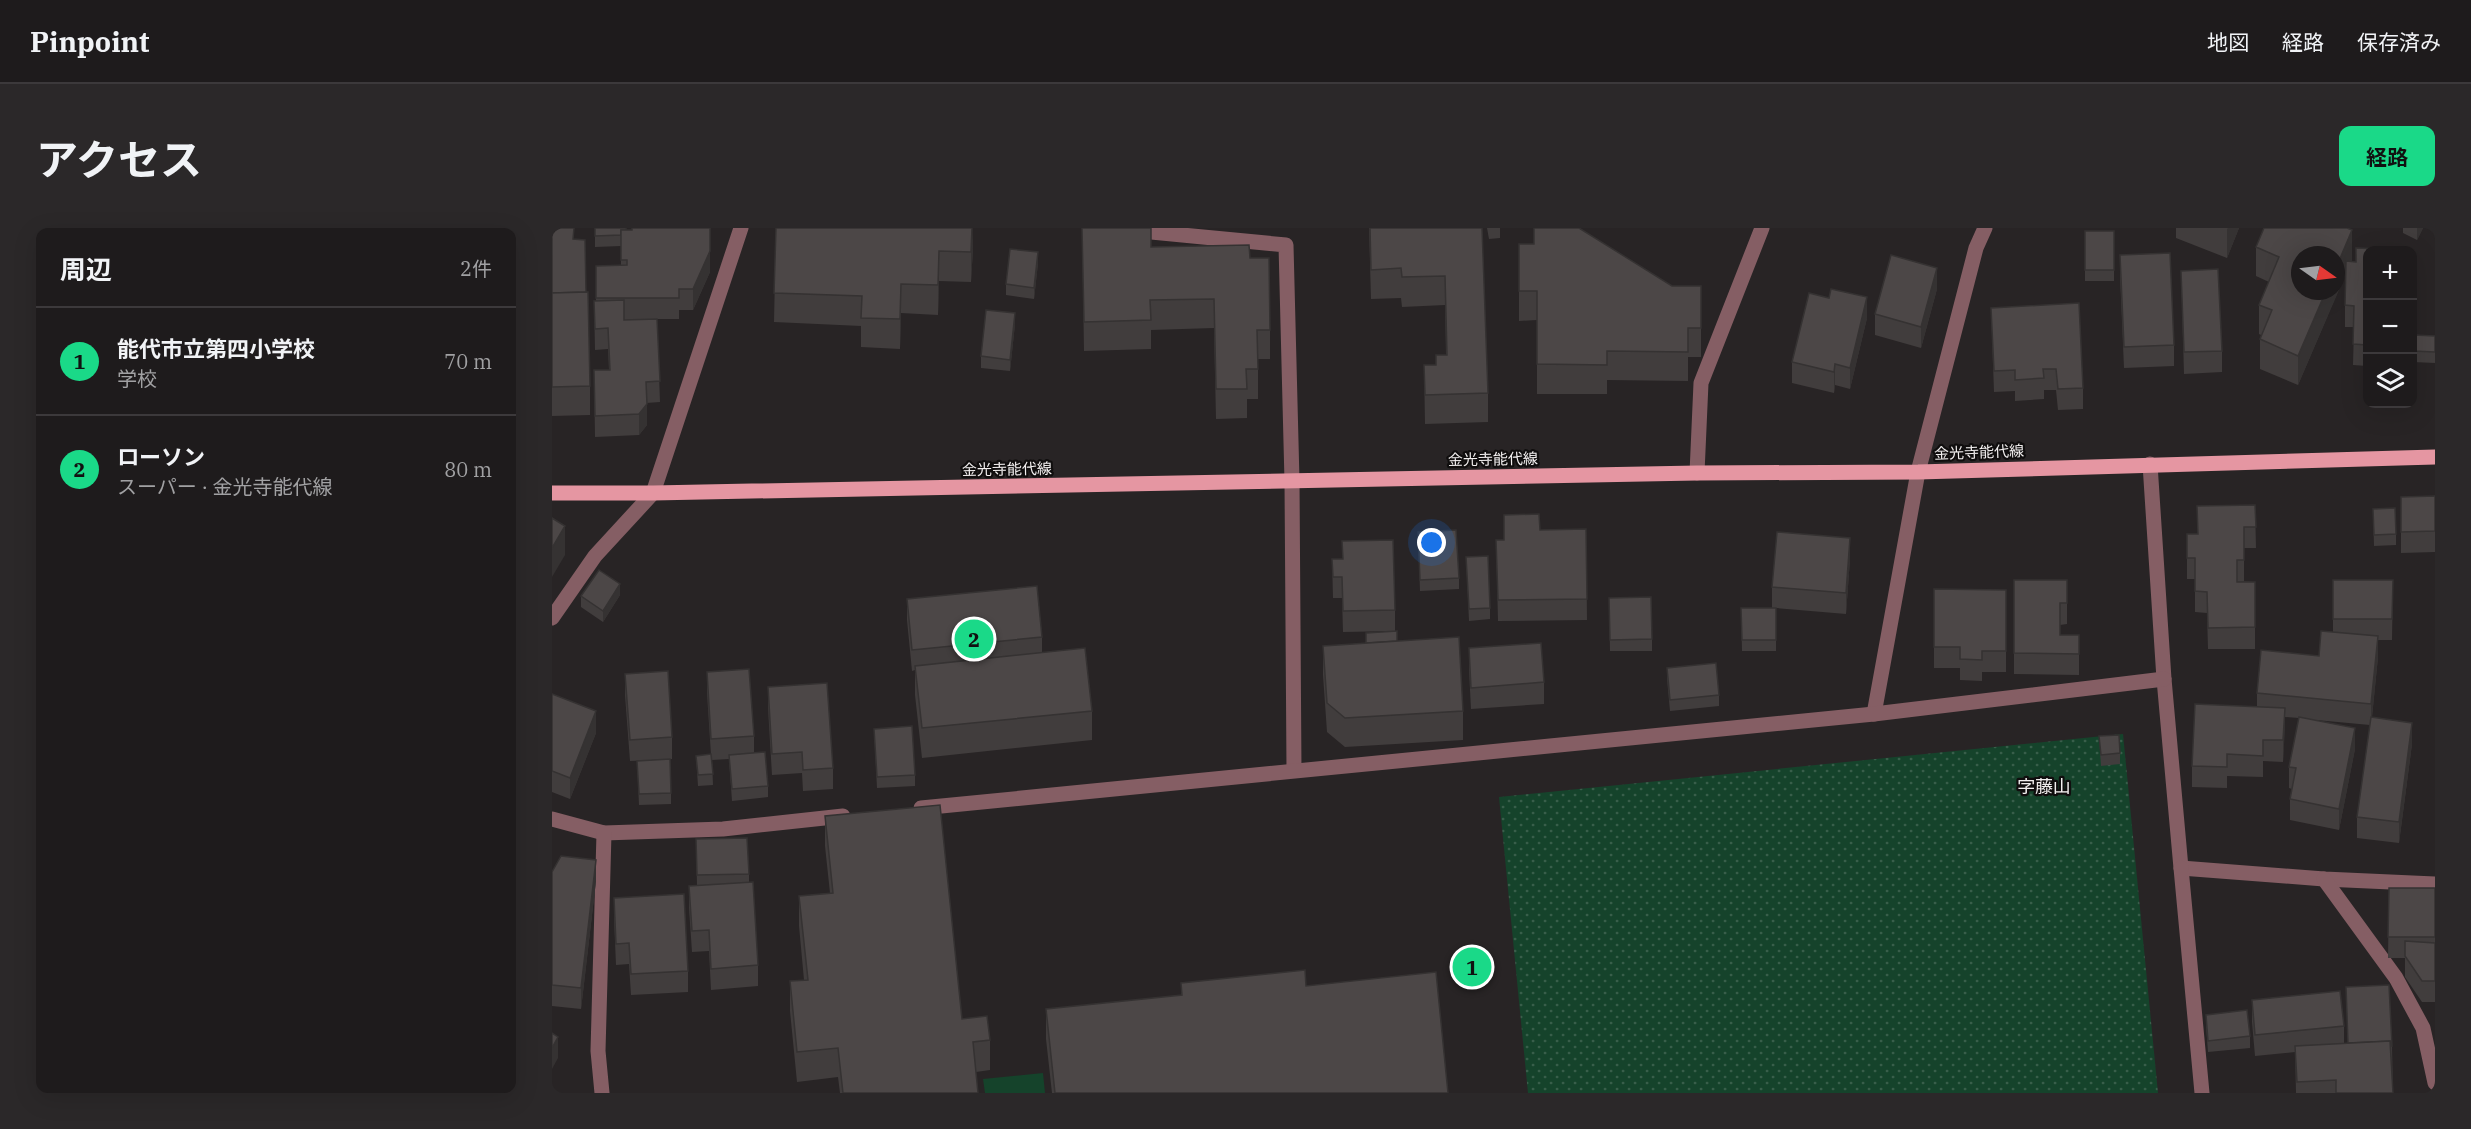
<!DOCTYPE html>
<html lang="ja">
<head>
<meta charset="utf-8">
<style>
  body { margin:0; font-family:"IBM Plex Serif","Noto Sans JP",serif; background:#2b2829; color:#f1f3f6 }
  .controls { position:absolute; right:18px; top:18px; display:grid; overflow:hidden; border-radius:12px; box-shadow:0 6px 24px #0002 }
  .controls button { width:54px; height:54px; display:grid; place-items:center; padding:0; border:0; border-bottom:2px solid #3c393b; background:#1e1b1c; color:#f1f3f6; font:30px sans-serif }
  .compass { position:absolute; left:1739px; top:18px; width:54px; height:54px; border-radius:50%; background:#1e1b1c; box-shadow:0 6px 24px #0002; rotate:104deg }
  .you { position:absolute; left:880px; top:315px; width:21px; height:21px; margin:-15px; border:4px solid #fff; border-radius:50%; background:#1a73e8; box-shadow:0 0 0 9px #1a73e833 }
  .badge { display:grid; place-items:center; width:39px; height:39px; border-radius:50%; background:#1ad988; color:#111; font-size:20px; font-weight:700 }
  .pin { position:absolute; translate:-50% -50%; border:3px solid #fff; box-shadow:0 2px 6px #0006 }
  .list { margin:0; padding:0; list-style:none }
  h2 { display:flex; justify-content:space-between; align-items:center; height:78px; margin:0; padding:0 24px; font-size:26px }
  h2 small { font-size:20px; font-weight:400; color:#a1a1a3 }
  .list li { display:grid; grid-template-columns:39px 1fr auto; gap:18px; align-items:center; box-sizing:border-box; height:108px; padding:0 24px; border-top:2px solid #3c393b }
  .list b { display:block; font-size:22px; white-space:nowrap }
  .list p { margin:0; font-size:20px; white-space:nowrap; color:#a1a1a3 }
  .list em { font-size:20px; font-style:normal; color:#a1a1a3 }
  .icon { flex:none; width:33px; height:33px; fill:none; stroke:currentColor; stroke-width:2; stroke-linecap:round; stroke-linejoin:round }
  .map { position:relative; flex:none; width:1883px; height:865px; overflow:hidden; border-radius:12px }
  header { display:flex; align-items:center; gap:36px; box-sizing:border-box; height:84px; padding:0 30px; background:#1e1b1c; border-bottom:2px solid #3c393b }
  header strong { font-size:28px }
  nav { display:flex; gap:33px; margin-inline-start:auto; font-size:21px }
  .intro { display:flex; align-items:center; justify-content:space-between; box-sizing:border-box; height:144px; padding:0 36px }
  h1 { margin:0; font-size:42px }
  .button { padding:15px 27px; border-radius:12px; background:#1ad988; color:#111; font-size:21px; font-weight:700 }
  main { display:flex; gap:36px; padding:0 36px }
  aside { flex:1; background:#1e1b1c; border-radius:12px; box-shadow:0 6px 24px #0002 }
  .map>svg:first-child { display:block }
</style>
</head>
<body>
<header>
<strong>Pinpoint</strong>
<nav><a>地図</a><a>経路</a><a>保存済み</a></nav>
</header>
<div class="intro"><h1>アクセス</h1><a class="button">経路</a></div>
<main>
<aside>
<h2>周辺<small>2件</small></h2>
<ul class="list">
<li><span class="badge">1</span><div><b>能代市立第四小学校</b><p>学校</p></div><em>70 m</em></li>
<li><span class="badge">2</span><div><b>ローソン</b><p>スーパー · 金光寺能代線</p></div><em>80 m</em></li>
</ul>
</aside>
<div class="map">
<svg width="1883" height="865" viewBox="0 0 1883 865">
  <defs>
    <pattern id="grass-dots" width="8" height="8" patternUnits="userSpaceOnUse" patternTransform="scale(1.5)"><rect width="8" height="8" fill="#15432b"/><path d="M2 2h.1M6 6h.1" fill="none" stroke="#385e4a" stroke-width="1.8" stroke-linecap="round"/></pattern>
  </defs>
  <rect width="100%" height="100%" fill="#282425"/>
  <polygon fill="url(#grass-dots)" points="1571,506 1606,865 976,865 947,569"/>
  <polygon fill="#15432b" points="491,845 493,865 433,865 431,851"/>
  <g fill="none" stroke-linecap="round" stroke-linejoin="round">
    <g stroke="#855e64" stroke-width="15">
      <polyline points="558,0 734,17 740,253 742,542"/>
      <polyline points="1598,236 1612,451 1629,640 1772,651 1883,656"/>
      <polyline points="1145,245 1149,155 1210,0"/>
      <polyline points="0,390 43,328 101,265 189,0"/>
      <polyline points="1322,486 1366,244 1424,20 1433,0"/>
      <polyline points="369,580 1322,486 1612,451"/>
      <polyline points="0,591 52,605 171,601 291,588"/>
      <polyline points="1629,640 1650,865"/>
      <polyline points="1772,651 1844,750 1871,800 1883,855"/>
      <polyline points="50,865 46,823 52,605"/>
    </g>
    <polyline stroke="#e596a2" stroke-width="15" points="0,265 101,265 1145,245 1366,244 1883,229"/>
  </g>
  <g fill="#413d3d">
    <polygon points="0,0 22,11 34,64 38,158 38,187 0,188 0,208"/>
    <polygon points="43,0 74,2 158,44 141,82 127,82 127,91 105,91 108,174 94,175 95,197 87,207 43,209 42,142 57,142 56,121 43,122 42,73 44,73 44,38 69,37 69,18 43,19"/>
    <polygon points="224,0 421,20 419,54 387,53 386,87 349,85 348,121 309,119 309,98 222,94"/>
    <polygon points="530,0 599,19 698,30 718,102 718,131 706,131 706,171 695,171 695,190 664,191 662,100 599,102 599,121 532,123"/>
    <polygon points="817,0 930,0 936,165 936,194 873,196 872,137 884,137 884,127 894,127 893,77 850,79 849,70 819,71"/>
    <polygon points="935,0 948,0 948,10 937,11"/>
    <polygon points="1624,0 1687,0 1675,30 1624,10"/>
    <polygon points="1851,0 1871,0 1865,12 1851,5"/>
    <rect x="1533" y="3" width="29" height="50"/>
    <polygon points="967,16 1120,58 1149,58 1149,129 1136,129 1136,153 1055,152 1055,166 985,166 985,92 967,93"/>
    <polygon points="1704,19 1800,32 1799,34 1804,34 1815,22 1815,138 1801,137 1802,99 1793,99 1793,47 1746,157 1708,141 1708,111 1709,107 1707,106 1707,77 1717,54 1704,48"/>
    <polygon points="1568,27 1622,117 1622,138 1572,140 1568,48"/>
    <polygon points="486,35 482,71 454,67 454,56"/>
    <polygon points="1629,43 1670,123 1670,144 1632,146"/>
    <polygon points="1385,61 1369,120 1323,107 1323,86"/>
    <polygon points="1439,80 1531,160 1531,181 1506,182 1504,162 1492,162 1492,171 1463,173 1463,163 1442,164"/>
    <polygon points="1315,90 1298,161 1283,157 1282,165 1240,155 1240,134"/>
    <polygon points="463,96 458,143 429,140 429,128"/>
    <polygon points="1883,108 1883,135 1861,134 1861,123"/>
    <polygon points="1883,268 1883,324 1849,325 1849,269"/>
    <polygon points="1703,277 1704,320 1692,320 1692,353 1685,353 1703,354 1703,421 1656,421 1655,385 1643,384 1643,351 1635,351 1635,306 1645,306"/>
    <polygon points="1821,281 1844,306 1844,317 1822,318"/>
    <polygon points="1034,301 1035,392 946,393 944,312 952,312 988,302"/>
    <polygon points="866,304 907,350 907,361 868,363"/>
    <polygon points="914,329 938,380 938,391 917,393"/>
    <polygon points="780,331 843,382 843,403 791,404 790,370 781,370"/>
    <polygon points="1298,331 1294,386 1224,380 1224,423 1190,423 1189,380 1220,380 1220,359"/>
    <polygon points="1462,352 1515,352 1515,396 1508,397 1508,407 1527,407 1527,447 1462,446"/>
    <polygon points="1781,352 1841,352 1840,412 1826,412 1826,429 1820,489 1860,516 1847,615 1805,610 1805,589 1818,497 1764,492 1803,521 1787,602 1738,592 1738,571 1740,561 1737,560 1737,539 1747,490 1733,489 1731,534 1711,533 1711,549 1675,548 1675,560 1640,559 1640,538 1705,479 1705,465 1767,428 1781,404"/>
    <polygon points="1382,361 1454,362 1454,444 1430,444 1430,453 1408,452 1408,440 1382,440"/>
    <polygon points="68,367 51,394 29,379 29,368"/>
    <polygon points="1057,370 1100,411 1100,423 1058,423"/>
    <polygon points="355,371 490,409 490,424 540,483 540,512 370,530 363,467 363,442 360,443 355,392"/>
    <polygon points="814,405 845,413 911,483 911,512 793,519 775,504 771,447 771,418 814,415"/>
    <polygon points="917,420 992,454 992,476 919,481 917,442"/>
    <polygon points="1115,440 1167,467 1167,478 1118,483 1115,451"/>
    <polygon points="155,444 202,508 202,525 216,558 216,569 180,573 177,531 160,532 161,557 146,558 144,528 159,527 155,465"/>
    <polygon points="73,446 120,509 120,531 78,533 73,467"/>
    <polygon points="216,459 281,540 281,561 251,563 250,545 220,547 216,480"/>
    <polygon points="0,466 44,505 18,571 0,564"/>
    <polygon points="322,501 363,547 363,558 325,560"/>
    <polygon points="1547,508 1568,525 1568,536 1549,538"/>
    <polygon points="85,533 119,565 119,576 87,577"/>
    <polygon points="273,588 410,791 438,812 438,842 424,844 426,865 288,865 286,849 245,854 238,783 238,753 252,752 247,698 247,668 278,665 273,618"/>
    <polygon points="144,611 197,646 197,654 206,737 206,758 159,762 157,723 140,724 137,680 137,658 145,658"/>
    <polygon points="0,644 44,653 29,781 0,778"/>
    <polygon points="1837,660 1883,660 1883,774 1870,774 1853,749 1853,730 1836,730"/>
    <polygon points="62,670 136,743 136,764 79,767 77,736 64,737 62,691"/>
    <polygon points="629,755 754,758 896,865 500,865 494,811 494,781 629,767"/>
    <polygon points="1794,759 1840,818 1841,865 1744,865 1743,824 1703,828 1700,794 1700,772 1792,798 1792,816 1796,816"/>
    <polygon points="1654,787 1698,808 1698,820 1656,824 1654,798"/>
  </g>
  <g fill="#353232">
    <polygon points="421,0 421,20 419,54 419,24"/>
    <polygon points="1676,0 1687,0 1675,30 1675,1"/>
    <polygon points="1865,0 1871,0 1865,12"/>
    <polygon points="1800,2 1800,32 1746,157 1746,128 1774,63 1784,63 1784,40"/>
    <polygon points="158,23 158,44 141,82 141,61"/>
    <polygon points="387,23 387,53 386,87 386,57"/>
    <polygon points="486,24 486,35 482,71 482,60"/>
    <polygon points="1385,40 1385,61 1369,120 1369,99"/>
    <polygon points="349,56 349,85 348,121 348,91"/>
    <polygon points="1315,69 1315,90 1298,161 1298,140"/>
    <polygon points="463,85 463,96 458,143 458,132"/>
    <polygon points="1283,136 1283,157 1282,165 1282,144"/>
    <polygon points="95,176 95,197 87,207 87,186"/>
    <polygon points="13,298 13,327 0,349 0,320"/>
    <polygon points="1298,310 1298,331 1294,386 1294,365"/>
    <polygon points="68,356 68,367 51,394 51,383"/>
    <polygon points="1826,408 1826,429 1819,498 1819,476"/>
    <polygon points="1733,480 1733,501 1731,534 1731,512"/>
    <polygon points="44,483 44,505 18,571 18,550"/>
    <polygon points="1860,495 1860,516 1847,615 1847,594"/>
    <polygon points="1803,500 1803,521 1787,602 1787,581"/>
    <polygon points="44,632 44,653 29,781 29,760"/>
    <polygon points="6,809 6,830 0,841 0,820"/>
  </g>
  <g fill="#4c4747" stroke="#353232" stroke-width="1.5">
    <polygon points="0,0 22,0 21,11 33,12 34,64 0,65"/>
    <polygon points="43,0 74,0 74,2 69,2 69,7 43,8"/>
    <polygon points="80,0 158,0 158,23 141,61 127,61 127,70 44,70 44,38 75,37 75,32 69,32 69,2 80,2"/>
    <polygon points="224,0 420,0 419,24 387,23 386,57 349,56 348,91 309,90 310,68 222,65"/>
    <polygon points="530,0 599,0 599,19 697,17 698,30 717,30 718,102 705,102 706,141 694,141 695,161 664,161 662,71 598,72 599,92 532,94"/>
    <polygon points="818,0 930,0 936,165 873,167 872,137 884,137 884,127 895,127 893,48 850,49 849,40 819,42"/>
    <polygon points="982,0 1027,0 1120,58 1149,58 1149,100 1136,100 1136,124 1055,123 1055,137 985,136 985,63 967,63 967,16 982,16"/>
    <polygon points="1712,0 1795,0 1800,2 1784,40 1784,27 1748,27 1748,63 1774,63 1746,128 1708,111 1720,82 1707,77 1727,29 1704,19"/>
    <rect x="1533" y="3" width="29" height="39"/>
    <polygon points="1804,20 1831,21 1831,22 1815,22 1815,117 1801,116 1802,78 1793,77 1794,33 1804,34"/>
    <polygon points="458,21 486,24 482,60 454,56"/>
    <polygon points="1618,25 1622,117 1572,119 1568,27"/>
    <polygon points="1339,27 1385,40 1369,99 1323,86"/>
    <polygon points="1666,41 1670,123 1632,124 1629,43"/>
    <polygon points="1279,61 1315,69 1298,140 1283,136 1282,144 1240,134 1257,65 1277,70"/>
    <polygon points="36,64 38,158 0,159 0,65"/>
    <polygon points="72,72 72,92 105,91 108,153 94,154 95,176 87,186 43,188 42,142 58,142 56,100 43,101 42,73"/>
    <polygon points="1527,75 1531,160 1506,161 1504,141 1491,141 1492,150 1463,152 1463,142 1442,143 1439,80"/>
    <polygon points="434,82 463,85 458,132 429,128"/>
    <polygon points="1862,107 1883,108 1883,124 1861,123"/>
    <polygon points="1883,268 1883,303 1849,304 1849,269"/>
    <polygon points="1703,277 1704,299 1692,299 1692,332 1685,332 1685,354 1703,354 1703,399 1656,400 1655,364 1643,363 1643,330 1635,330 1635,306 1646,306 1645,278"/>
    <polygon points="1843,280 1844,306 1822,307 1821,281"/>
    <polygon points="987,286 988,302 1034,301 1035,371 946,372 944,312 952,312 952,287"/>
    <polygon points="0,290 13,298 0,320"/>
    <polygon points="904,302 907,350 868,352 866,304"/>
    <polygon points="1225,304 1298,310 1294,365 1220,359"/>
    <polygon points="841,312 843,382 791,383 790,349 781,349 780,331 791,331 790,313"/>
    <polygon points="936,328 938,380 917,381 914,329"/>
    <polygon points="47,342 68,356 51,383 29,368"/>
    <polygon points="1462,352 1515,352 1515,375 1508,375 1508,407 1527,407 1527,426 1462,425"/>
    <polygon points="1781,352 1841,352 1840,391 1781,391"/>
    <polygon points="485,358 490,409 360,422 355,371"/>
    <polygon points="1382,361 1454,362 1454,423 1430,423 1430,432 1408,431 1408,419 1382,419"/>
    <polygon points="1099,369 1100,411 1058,412 1057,370"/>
    <polygon points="1189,380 1224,380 1224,412 1190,412"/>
    <polygon points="845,403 845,413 814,415 814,405"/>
    <polygon points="1769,403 1826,408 1819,476 1705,465 1709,422 1767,428"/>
    <polygon points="907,409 911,483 793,490 775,475 771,418"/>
    <polygon points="989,415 992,454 919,460 917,420"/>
    <polygon points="533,420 540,483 370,500 363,438"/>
    <polygon points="1164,435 1167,467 1118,472 1115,440"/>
    <polygon points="197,441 202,508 159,511 155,444"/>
    <polygon points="116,443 120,509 78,512 73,446"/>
    <polygon points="275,455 281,540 251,542 250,524 220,526 216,459"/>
    <polygon points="0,466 44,483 18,550 0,543"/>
    <polygon points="1643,476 1733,480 1731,512 1711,512 1711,528 1675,526 1675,539 1640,538"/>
    <polygon points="1747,489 1803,500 1787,581 1738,571 1744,540 1737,539"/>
    <polygon points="1819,489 1860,495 1847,594 1805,589"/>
    <polygon points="360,498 363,547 325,549 322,501"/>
    <polygon points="1567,507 1568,525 1549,527 1547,508"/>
    <polygon points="213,524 216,558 180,561 177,527"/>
    <polygon points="159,526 161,546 146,547 144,528"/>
    <polygon points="118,531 119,565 87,566 85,533"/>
    <polygon points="388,577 410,791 435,788 438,812 421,814 426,865 291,865 286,820 245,824 238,753 256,752 247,668 281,665 273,588"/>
    <polygon points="195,610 197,646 145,647 144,611"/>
    <polygon points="9,628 44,632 29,760 0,757 0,644"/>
    <polygon points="201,654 206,737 159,741 157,702 140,703 137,658"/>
    <polygon points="1837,660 1883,660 1883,709 1836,709"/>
    <polygon points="132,666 136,743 79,746 77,715 64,716 62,670"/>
    <polygon points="1853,713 1883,715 1883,753 1870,753 1853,728"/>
    <polygon points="753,742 754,758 884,744 896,865 503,865 494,781 630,767 629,755"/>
    <polygon points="1837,757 1840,818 1839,818 1838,813 1796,815 1794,759"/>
    <polygon points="1788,763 1792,798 1703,807 1700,772"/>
    <polygon points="1695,782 1698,808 1656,813 1654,787"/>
    <polygon points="0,805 6,809 0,820"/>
    <polygon points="1838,813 1841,865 1784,865 1784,852 1745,854 1743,818"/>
  </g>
  <g text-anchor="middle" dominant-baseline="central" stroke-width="4.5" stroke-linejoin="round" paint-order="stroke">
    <g font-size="15" fill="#f3f0f0" stroke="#100e0e">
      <text transform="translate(1427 224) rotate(-2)">金光寺能代線</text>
      <text transform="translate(941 231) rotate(-1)">金光寺能代線</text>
      <text transform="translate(455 241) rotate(-1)">金光寺能代線</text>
    </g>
    <g font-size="18" fill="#f3f0f0" stroke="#100e0e">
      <text x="1492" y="558">字藤山</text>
    </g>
  </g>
</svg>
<div class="controls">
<button>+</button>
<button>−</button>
<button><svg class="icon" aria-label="layers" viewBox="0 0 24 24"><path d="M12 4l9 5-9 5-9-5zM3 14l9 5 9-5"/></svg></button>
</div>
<svg class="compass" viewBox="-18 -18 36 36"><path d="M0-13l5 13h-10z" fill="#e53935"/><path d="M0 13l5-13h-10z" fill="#a1a1a3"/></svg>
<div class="you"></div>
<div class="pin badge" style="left:920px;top:739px">1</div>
<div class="pin badge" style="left:422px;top:411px">2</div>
</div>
</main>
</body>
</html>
